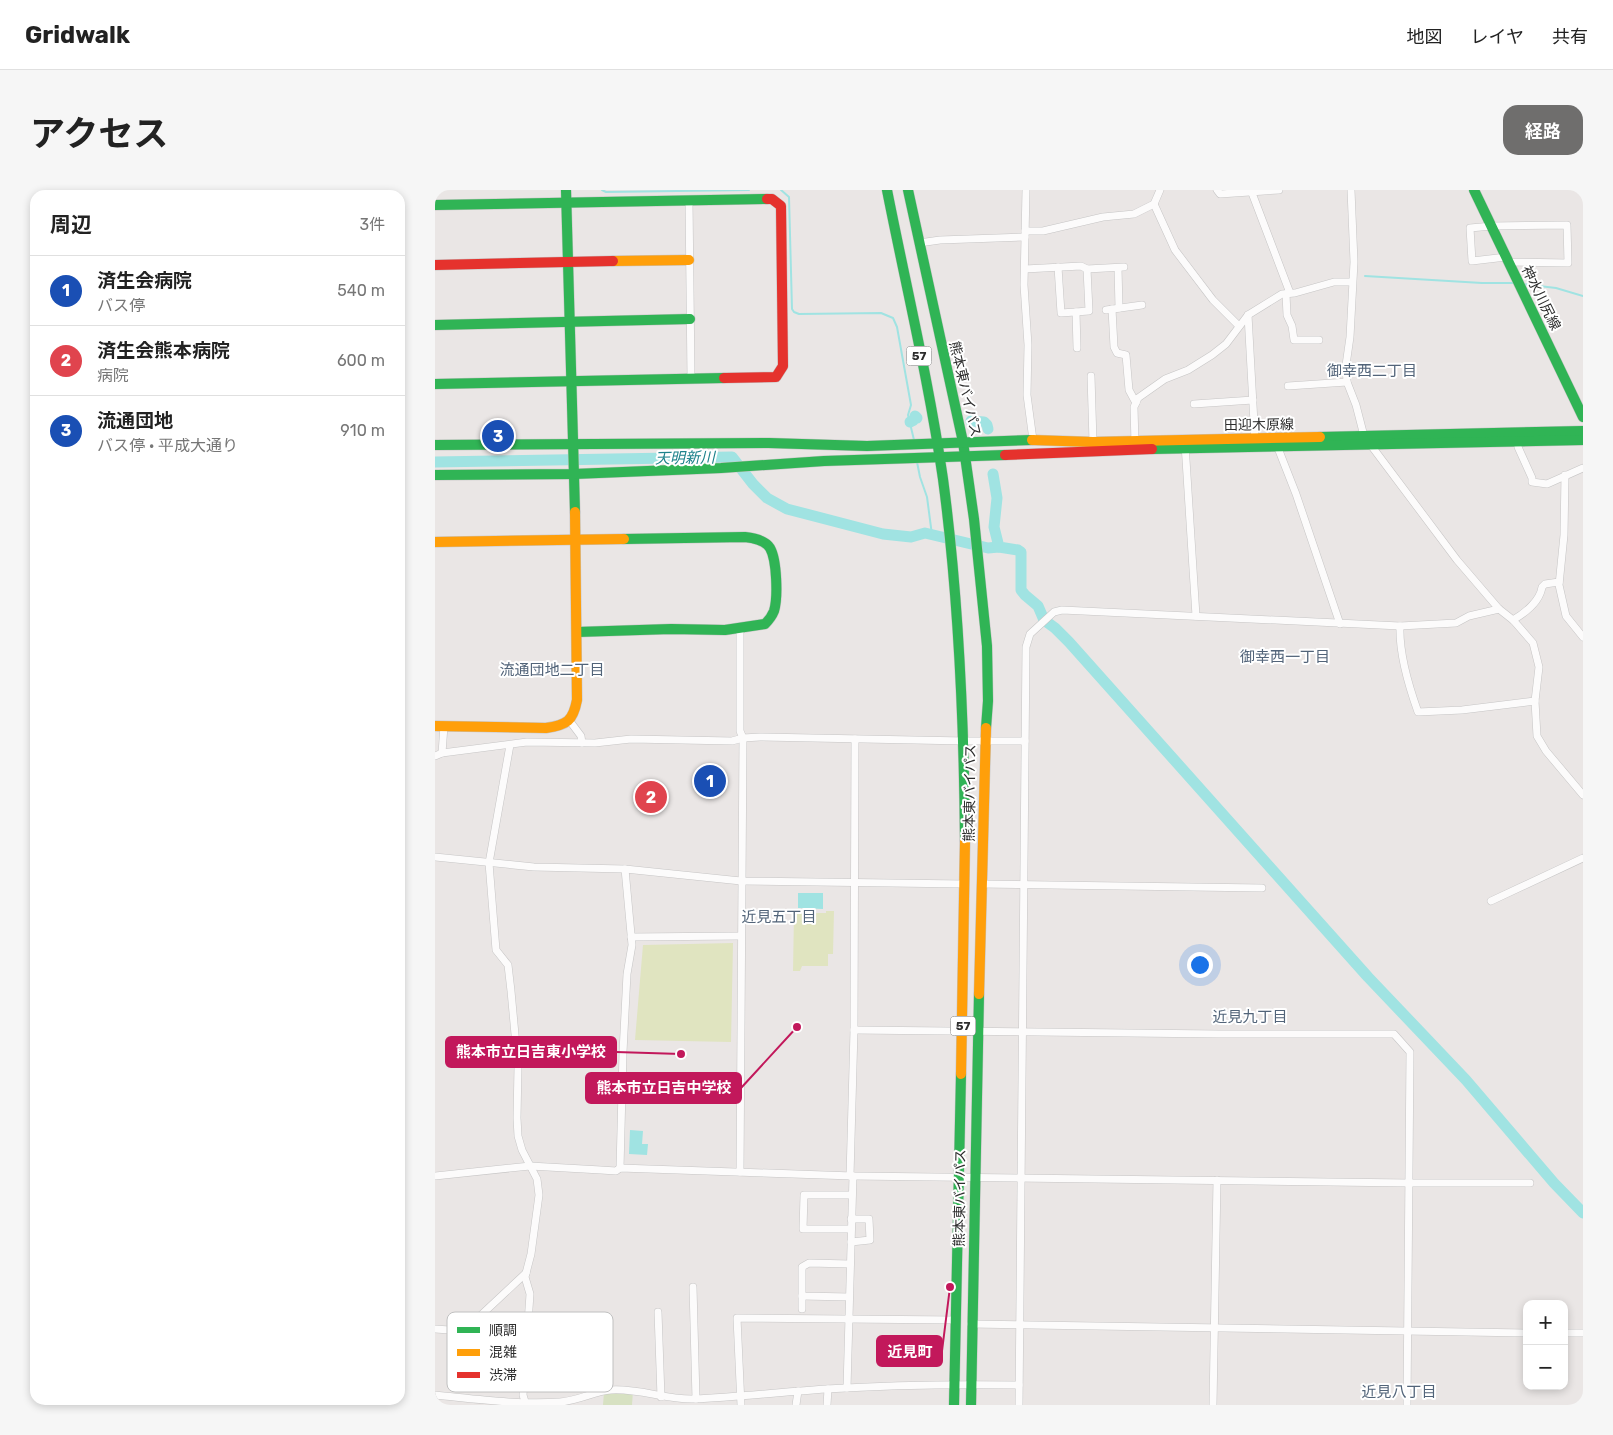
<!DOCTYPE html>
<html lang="ja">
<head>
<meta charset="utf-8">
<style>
  body { margin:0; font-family:Rubik,"Noto Sans JP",sans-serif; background:#f6f6f6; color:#222 }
  .controls { position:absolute; right:15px; bottom:15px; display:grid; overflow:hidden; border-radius:10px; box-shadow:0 2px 8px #0003 }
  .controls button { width:45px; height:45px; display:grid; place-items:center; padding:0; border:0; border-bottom:1px solid #e0e0e0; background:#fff; color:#222; font:25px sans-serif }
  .you { position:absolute; left:764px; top:774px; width:18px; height:18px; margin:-12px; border:4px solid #fff; border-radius:50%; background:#1a73e8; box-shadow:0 0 0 8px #1a73e833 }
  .badge { display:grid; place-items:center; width:32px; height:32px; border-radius:50%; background:#6f6e6d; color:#fff; font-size:16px; font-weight:700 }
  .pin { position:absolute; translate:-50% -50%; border:2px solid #fff; box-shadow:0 1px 5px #0006 }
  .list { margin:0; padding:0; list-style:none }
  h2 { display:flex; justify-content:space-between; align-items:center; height:65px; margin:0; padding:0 20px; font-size:21px }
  h2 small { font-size:16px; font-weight:400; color:#767676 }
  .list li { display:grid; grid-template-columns:32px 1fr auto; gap:15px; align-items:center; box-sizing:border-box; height:70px; padding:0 20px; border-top:1px solid #e0e0e0 }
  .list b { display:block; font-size:19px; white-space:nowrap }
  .list p { margin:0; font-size:16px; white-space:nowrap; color:#767676 }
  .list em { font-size:16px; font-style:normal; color:#767676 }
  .map { position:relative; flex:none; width:1148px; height:1215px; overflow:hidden; border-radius:15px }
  header { display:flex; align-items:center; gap:30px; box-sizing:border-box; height:70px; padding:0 25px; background:#fff; border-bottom:1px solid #e0e0e0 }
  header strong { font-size:24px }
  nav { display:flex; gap:28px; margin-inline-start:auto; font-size:18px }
  .intro { display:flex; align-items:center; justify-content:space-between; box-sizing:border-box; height:120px; padding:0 30px }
  h1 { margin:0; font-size:35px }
  .button { padding:12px 22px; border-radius:15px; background:#6f6e6d; color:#fff; font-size:18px; font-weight:700 }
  main { display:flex; gap:30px; padding:0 30px }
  aside { flex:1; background:#fff; border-radius:15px; box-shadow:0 2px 8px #0003 }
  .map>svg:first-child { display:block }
</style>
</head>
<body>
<header>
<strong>Gridwalk</strong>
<nav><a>地図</a><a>レイヤ</a><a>共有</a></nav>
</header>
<div class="intro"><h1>アクセス</h1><a class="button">経路</a></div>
<main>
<aside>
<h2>周辺<small>3件</small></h2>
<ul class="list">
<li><span class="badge" style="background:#1a4fb4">1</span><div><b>済生会病院</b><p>バス停</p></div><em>540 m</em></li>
<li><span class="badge" style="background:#e0444e">2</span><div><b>済生会熊本病院</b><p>病院</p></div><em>600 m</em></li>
<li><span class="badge" style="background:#1a4fb4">3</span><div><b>流通団地</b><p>バス停 · 平成大通り</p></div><em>910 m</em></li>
</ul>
</aside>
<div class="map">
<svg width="1148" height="1215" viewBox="0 0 1148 1215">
  <rect width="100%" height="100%" fill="#eae6e5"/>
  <polygon fill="#d7e1c2" points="198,1201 197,1215 168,1215 169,1202"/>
  <g fill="#e0e4c0">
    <polygon points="391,721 399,721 398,764 393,764 393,776 367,776 365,781 358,781 359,723 391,723"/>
    <polygon points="298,753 296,852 200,850 208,755"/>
  </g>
  <g fill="#a0e3e2">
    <polygon points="363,703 388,703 388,719 363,718"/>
    <polygon points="195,940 208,941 207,954 213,954 212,965 194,964"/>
  </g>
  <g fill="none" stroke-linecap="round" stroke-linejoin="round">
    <g stroke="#a0e3e2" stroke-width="2">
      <polyline points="167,0 171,2 314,0"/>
      <polyline points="346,0 354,7 357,119 359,122 364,124 446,123 458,128 462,137 476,215 473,225 479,250"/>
      <polyline points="930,86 1047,93 1080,93"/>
      <polyline points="1087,94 1121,98 1148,106"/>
      <polyline points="482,272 485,287 492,307 497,345"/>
    </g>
    <g stroke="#a0e3e2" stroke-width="11">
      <polyline points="536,231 549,232 552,235 553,239"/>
      <polyline points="475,232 479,230 480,226 482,228"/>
      <polyline points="0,272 297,267 318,294 332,308 352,319 448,344 476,347 490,343 553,358 564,357"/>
      <polyline points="558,284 562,308 559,337 564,357 583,360 586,362 586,400 590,405 603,416 609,430 620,438 634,452 933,787 1031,890 1119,993 1148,1023"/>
    </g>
    <g stroke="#c6c5c5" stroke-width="8">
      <g id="street">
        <polyline points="591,0 589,95 593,155 592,205 598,250"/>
        <polyline points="782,0 785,4 844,0"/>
        <polyline points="916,0 919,72 915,147 911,175 912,192 921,215 929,246 1022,370 1064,419 1078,430 1098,453 1104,477 1100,511 1102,546 1111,561 1148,605"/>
        <polyline points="817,3 855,103"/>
        <polyline points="254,10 256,188"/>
        <polyline points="719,14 740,60 778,110 804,136"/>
        <polyline points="590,41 608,41 668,27 699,24 719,14 725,0"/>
        <polyline points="484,53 505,50 590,47"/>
        <polyline points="1071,67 1037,71 1035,38 1057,36 1132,35 1133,73 1074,72"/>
        <polyline points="623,77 626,123 654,121 652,79"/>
        <polyline points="683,78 684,118"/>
        <polyline points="590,79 646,76 652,79 689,77"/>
        <polyline points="851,104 852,125 857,136 859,150 884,150"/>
        <polyline points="677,119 679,157 682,163 691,165 694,200 701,213"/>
        <polyline points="671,120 707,115"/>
        <polyline points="641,122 642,158"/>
        <polyline points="813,125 820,251"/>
        <polyline points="656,186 658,252"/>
        <polyline points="853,196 912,192"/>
        <polyline points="759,214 818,210"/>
        <polyline points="1083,251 1083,257 1097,288 1097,292 1112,294 1148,278"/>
        <polyline points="841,253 861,304 905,434"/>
        <polyline points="700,254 699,217 703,208 730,189 753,180 777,165 791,154 813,125 847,104 860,103 899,92 917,92"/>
        <polyline points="750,254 761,426"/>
        <polyline points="1130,285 1129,345 1124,395 1131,426 1148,447"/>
        <path d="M1078 430C1090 423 1105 411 1107 397L1110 394 1124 392"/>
        <path d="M965 436C964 462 974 497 983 522L1027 520 1100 511"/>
        <polyline points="134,530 146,546 147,553"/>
        <polyline points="75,555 54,673 61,760 73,775 76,801 83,877 82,928 83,946 87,960 102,989 104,1005 96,1064 90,1087 95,1104 88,1205 91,1215"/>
        <polyline points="7,563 9,536"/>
        <polyline points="0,566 7,563 92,552 160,553 196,549 297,551 308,548 325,547 530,551 590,551"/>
        <polyline points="0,667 99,677 190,679 306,691 529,694"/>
        <polyline points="547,694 827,698"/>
        <polyline points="1056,711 1148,668"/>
        <polyline points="196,747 306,746"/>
        <polyline points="419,840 784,844 959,844 975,862 972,1215"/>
        <polyline points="185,978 188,862 192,784 197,755 190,679"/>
        <polyline points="305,982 308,548 305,541 305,439"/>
        <polyline points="0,986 95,976 166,980 181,981 185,978 418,986 974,993 1095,993"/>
        <polyline points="415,986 419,840 420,549"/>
        <polyline points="416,1039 368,1039 369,1005 417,1005"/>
        <polyline points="416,1052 435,1050 434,1029 416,1029"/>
        <polyline points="258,1097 261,1209"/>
        <polyline points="414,1107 367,1106 367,1077 374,1073 415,1074"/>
        <polyline points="367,1119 367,1106"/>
        <polyline points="223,1122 226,1207"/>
        <polyline points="536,1134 1092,1143"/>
        <polyline points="0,1139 29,1141 91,1083"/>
        <polyline points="1129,1143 1148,1143"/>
        <polyline points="412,1198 418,986"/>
        <path d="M0 1205C41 1209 83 1215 125 1212 143 1211 160 1201 176 1200 204 1198 231 1210 259 1209 303 1207 347 1202 391 1199 455 1195 520 1194 584 1195"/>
        <polyline points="306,1215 302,1128 521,1130"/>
        <polyline points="361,1215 363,1201"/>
        <polyline points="392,1215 393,1199"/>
        <polyline points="584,1215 591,457 595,444 619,422 627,420 965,436 1021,433 1034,426 1064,419"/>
        <polyline points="778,1215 782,990"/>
      </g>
    </g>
    <g stroke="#c6c5c5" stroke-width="11">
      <g id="fast">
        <polyline points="131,0 140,322"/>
        <path d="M452 0C471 96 494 192 508 289 524 409 529 531 530 651"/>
        <polyline points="473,0 528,252 539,329 552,456 553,511 551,538"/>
        <polyline points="1039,0 1148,227"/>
        <polyline points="0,15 332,9"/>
        <polyline points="0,135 255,129"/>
        <polyline points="0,194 289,188"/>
        <polyline points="885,247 1148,241"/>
        <polyline points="0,255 334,253 432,256 597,250"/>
        <polyline points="717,259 1148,250"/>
        <polyline points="0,285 139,284 286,278 389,271 570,265"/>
        <path d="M142 442 236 439 290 440 330 434C334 430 337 426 339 421 343 408 342 370 335 358 330 350 319 348 310 347L189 349"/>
        <polyline points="519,1215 526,884"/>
        <polyline points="536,1215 544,804"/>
      </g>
    </g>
    <g stroke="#c6c5c5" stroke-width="11">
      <g id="slow">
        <polyline points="178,71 254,70"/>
        <polyline points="597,250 658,252 885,247"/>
        <polyline points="0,352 189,349"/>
        <path d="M0 536 111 538C132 535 138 531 142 510L140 322"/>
        <polyline points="544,804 551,538"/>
        <polyline points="526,884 530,651"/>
      </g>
    </g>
    <g stroke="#c6c5c5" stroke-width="11">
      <g id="jam">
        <polyline points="0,75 178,71"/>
        <polyline points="289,188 341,187 348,176 346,16 337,9 332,9"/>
        <polyline points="570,265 717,259"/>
      </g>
    </g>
    <use href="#street" stroke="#fcfbfb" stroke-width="7"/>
    <use href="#fast" stroke="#30b455" stroke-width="10"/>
    <use href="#slow" stroke="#ff9f0a" stroke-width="10"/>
    <use href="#jam" stroke="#e5322d" stroke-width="10"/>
  </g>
  <g text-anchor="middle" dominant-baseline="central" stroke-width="4" stroke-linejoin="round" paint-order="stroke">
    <g fill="#fff" stroke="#6c6c6c" stroke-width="1">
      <rect x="471.5" y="156.5" width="25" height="19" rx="4"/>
      <rect x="515.5" y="826.5" width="25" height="19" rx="4"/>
    </g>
    <g font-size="12" font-weight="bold" fill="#2d2d2d">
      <text x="484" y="166">57</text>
      <text x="528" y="836">57</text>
    </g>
    <g font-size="14" fill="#2d2d2d" stroke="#fff">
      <text transform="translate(1106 108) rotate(64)">神水川尻線</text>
      <text transform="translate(530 199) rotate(77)">熊本東バイパス</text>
      <text transform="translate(824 235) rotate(-1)">田迎木原線</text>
      <text transform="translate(535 603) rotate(-89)">熊本東バイパス</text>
      <text transform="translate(525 1008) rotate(-89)">熊本東バイパス</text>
    </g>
    <g font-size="15" fill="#526479" stroke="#fff">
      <text x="937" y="181">御幸西二丁目</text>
      <text x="850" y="467">御幸西一丁目</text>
      <text x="117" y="480">流通団地二丁目</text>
      <text x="344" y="727">近見五丁目</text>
      <text x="815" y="827">近見九丁目</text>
      <text x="964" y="1202">近見八丁目</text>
    </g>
    <g font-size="15" font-style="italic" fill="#1d828b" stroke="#fff">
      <text transform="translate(250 268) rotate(-1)">天明新川</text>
    </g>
  </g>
  <rect x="12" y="1122" width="166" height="80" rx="8" fill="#fff" stroke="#c0c0c0" stroke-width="1"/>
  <rect x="22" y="1137" width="23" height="6" fill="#30b455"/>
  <rect x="22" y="1159" width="23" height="7" fill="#ff9f0a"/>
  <rect x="22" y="1182" width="23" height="6" fill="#e5322d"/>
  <g font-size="14" fill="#2d2d2d">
    <text x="54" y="1145">順調</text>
    <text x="54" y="1167">混雑</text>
    <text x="54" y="1190">渋滞</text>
  </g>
  <path fill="none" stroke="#c2185b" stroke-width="2" d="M246 864L181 862M362 837L306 898M515 1097L507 1161"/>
  <g fill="#c2185b" stroke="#fff" stroke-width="2">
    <circle cx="246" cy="864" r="5"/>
    <circle cx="362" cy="837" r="5"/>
    <circle cx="515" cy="1097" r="5"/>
  </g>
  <g fill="#c2185b" stroke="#c2185b" stroke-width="2">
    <rect x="11" y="847" width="170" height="30" rx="5"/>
    <rect x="151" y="883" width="155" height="30" rx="5"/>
    <rect x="442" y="1146" width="65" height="30" rx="5"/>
  </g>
  <g font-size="15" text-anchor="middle" font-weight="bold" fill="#fff">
    <text x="96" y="867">熊本市立日吉東小学校</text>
    <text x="229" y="903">熊本市立日吉中学校</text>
    <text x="475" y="1167">近見町</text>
  </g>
</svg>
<div class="controls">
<button>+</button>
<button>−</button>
</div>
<div class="you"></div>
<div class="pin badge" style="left:275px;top:591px;background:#1a4fb4">1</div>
<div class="pin badge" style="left:216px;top:607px;background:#e0444e">2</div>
<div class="pin badge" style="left:63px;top:246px;background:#1a4fb4">3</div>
</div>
</main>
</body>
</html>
